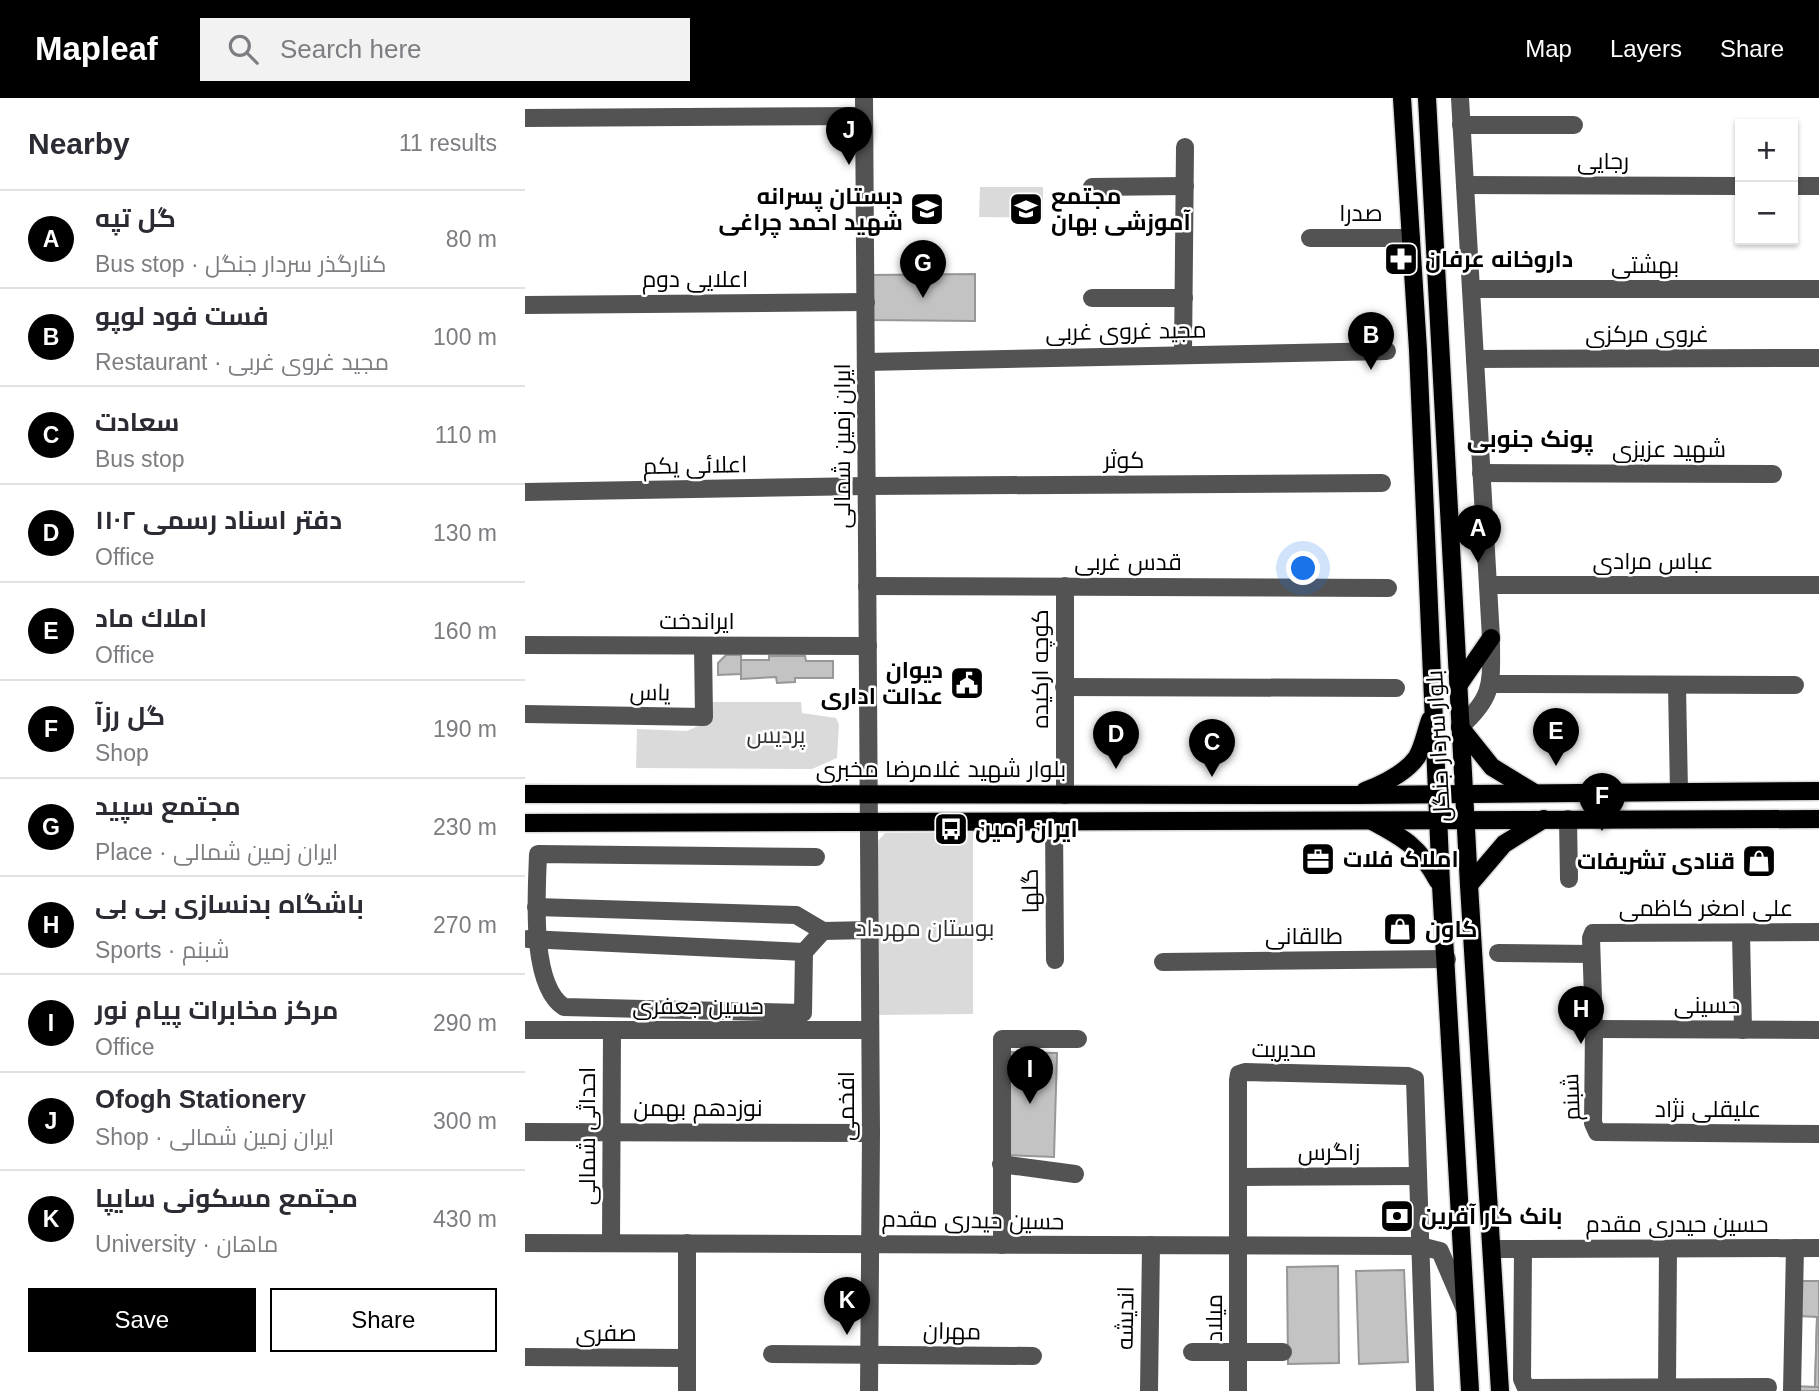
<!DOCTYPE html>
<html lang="en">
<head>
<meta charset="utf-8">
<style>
  body { margin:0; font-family:Arial,Cairo,sans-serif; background:#f2f2f3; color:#2b2b33 }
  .controls { position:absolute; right:21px; top:21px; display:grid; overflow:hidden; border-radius:0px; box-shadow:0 2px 5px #0004 }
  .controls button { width:63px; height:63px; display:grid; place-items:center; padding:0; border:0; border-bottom:2px solid #e1e1e2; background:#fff; color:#2b2b33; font:35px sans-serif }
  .you { position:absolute; left:779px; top:471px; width:24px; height:24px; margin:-18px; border:5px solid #fff; border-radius:50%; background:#1a73e8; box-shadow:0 0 0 10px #1a73e833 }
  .badge { display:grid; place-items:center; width:46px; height:46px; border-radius:50%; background:#000; color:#fff; font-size:23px; font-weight:700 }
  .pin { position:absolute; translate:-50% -58px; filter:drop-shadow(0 2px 4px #0008) }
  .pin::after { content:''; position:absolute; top:37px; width:24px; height:21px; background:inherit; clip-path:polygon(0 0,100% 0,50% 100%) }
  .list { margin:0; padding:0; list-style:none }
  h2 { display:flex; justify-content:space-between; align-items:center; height:91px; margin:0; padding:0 28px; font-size:30px }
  h2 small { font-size:23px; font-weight:400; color:#7c7c81 }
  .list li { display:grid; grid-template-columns:46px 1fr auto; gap:21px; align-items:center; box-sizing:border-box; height:98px; padding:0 28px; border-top:2px solid #e1e1e2 }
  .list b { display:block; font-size:26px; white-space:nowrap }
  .list p { margin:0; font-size:23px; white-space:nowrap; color:#7c7c81 }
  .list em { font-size:23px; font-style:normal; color:#7c7c81 }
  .actions { display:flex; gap:14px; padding:21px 28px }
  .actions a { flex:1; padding:16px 0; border:2px solid #000; border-radius:0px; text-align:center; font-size:24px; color:#000 }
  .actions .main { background:#000; color:#fff }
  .icon { flex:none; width:38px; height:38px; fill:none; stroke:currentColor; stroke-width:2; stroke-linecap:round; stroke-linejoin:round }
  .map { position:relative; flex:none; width:1294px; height:1293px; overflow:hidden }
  header { display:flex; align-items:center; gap:42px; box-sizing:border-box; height:98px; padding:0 35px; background:#000; color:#fff }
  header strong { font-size:33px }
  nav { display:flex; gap:38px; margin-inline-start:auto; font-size:24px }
  .search { width:490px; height:63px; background:#f2f2f3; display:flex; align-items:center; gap:18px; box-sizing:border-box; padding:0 24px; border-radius:0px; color:#7c7c81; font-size:26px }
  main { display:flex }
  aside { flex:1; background:#fff }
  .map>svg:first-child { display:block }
</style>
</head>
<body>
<header>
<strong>Mapleaf</strong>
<div class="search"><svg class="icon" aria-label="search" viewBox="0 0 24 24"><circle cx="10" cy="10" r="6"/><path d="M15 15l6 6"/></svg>Search here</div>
<nav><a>Map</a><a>Layers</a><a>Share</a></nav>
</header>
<main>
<aside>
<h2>Nearby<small>11 results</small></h2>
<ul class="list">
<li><span class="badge">A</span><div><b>گل تپه</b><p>Bus stop · کنارگذر سردار جنگل</p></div><em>80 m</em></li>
<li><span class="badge">B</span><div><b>فست فود لوپو</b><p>Restaurant · مجید غروی غربی</p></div><em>100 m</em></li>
<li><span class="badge">C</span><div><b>سعادت</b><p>Bus stop</p></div><em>110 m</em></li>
<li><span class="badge">D</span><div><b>دفتر اسناد رسمی ۱۱۰۲</b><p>Office</p></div><em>130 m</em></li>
<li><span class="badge">E</span><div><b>املاك ماد</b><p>Office</p></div><em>160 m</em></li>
<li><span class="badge">F</span><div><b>گل رزآ</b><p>Shop</p></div><em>190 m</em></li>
<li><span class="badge">G</span><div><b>مجتمع سپید</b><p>Place · ایران زمین شمالی</p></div><em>230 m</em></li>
<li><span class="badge">H</span><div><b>باشگاه بدنسازی بی بی</b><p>Sports · شبنم</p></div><em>270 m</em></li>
<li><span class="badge">I</span><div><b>مرکز مخابرات پیام نور</b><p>Office</p></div><em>290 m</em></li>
<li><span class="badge">J</span><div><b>Ofogh Stationery</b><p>Shop · ایران زمین شمالی</p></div><em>300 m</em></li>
<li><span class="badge">K</span><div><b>مجتمع مسکونی سایپا</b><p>University · ماهان</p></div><em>430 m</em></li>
</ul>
<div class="actions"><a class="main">Save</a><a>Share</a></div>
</aside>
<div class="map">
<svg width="1294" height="1293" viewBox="0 0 1294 1293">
  <rect width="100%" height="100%" fill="#fff"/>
  <g fill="#dadada">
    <polygon points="455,89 518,89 518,120 454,119"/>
    <polygon points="187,604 276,604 277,615 311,620 314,626 312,660 287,671 111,670 112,631 162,633 186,622"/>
    <polygon points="448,734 448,916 352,917 352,744 360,735"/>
  </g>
  <g fill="#c3c3c3" stroke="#979797" stroke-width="2">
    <polygon points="450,176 450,223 346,222 346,177"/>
    <polygon points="201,557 216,557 216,576 193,577 193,565"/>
    <polygon points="244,558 280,558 281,563 308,563 308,580 270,580 270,584 252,585 251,579 216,581 216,562 244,562"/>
    <polygon points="482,954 532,955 529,1059 479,1057"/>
    <polygon points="813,1168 814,1265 763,1266 762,1169"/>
    <polygon points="879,1172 883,1264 834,1266 831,1173"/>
    <polygon points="1274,1183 1294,1183 1294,1293 1271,1293 1271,1288 1290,1289 1292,1219 1273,1218"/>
    <polygon points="1292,1219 1294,1219 1294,1289 1290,1289"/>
  </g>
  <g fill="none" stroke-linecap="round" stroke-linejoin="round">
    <g stroke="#dbdbdb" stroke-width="21">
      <g id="major">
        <polyline points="877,0 893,252 916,787 945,1293"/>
        <polyline points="902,0 944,787 975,1293"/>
        <polyline points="935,585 966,540"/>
        <polyline points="935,629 967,669 1008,694"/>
        <path d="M840 693C858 686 881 675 892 659 898 649 901 633 905 622"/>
        <polyline points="0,696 831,697 1294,693"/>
        <path d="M847 723C881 741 894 749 913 783"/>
        <polyline points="0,725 1294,721"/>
        <polyline points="944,787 979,746 1019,721"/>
      </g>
    </g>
    <g stroke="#535353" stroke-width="18">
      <polyline points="339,0 346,1035 344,1293"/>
      <path d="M935 0 966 540C966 584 970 598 935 629"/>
      <polyline points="0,20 339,18"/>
      <polyline points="936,27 1049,27"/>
      <polyline points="940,87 1215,88"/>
      <polyline points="1268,88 1294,88"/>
      <polyline points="567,89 660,88"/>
      <polyline points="785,140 886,140"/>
      <polyline points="946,191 1294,191"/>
      <polyline points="567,200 659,200"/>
      <polyline points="0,207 341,204"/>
      <polyline points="658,257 660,49"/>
      <polyline points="950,261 1294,260"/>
      <polyline points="341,264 862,253"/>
      <polyline points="956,375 1248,376"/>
      <polyline points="0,394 342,388 857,385"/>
      <polyline points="963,487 1294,487"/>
      <polyline points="342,488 863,490"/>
      <polyline points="0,547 343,548"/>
      <polyline points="966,586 1270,587"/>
      <polyline points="1152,588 1154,694"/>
      <polyline points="539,589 871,590"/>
      <polyline points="0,616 179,619 178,548"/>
      <polyline points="540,697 540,488"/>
      <polyline points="1043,721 1044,781"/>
      <polyline points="529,723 530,862"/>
      <path d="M291 759 13 756C12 794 4 886 39 909L278 915 279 854 298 833"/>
      <polyline points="11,809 271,817 298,833 345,832"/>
      <polyline points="1294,834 1068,835 1066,840 1069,931 1068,1025 1072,1034 1294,1036"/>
      <polyline points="1216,835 1218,932"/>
      <polyline points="3,841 279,854"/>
      <polyline points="973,855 1066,856"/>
      <polyline points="638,864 922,861"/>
      <polyline points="1069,931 1294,932"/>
      <polyline points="0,932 345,932"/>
      <polyline points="0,1034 346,1035"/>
      <polyline points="476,1066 550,1076"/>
      <polyline points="715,1079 893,1078"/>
      <polyline points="0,1145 895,1148 915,1153 939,1209"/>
      <polyline points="86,1145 87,932"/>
      <polyline points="477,1147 477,941 553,941"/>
      <polyline points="967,1151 1294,1150"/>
      <polyline points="998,1151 997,1281 1001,1290 1243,1289"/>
      <polyline points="667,1254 758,1254"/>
      <polyline points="247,1256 508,1258"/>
      <polyline points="0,1259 162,1260"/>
      <polyline points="1142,1288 1143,1151"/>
      <polyline points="162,1293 162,1145"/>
      <polyline points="624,1293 626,1147"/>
      <polyline points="713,1293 713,982 714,976 720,974 883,978 890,981 900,1293"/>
      <polyline points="1267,1293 1270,1150"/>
    </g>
    <use href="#major" stroke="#000" stroke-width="18"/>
  </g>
  <defs>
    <g id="school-square" transform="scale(1.75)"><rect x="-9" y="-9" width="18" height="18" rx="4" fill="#000" stroke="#fff"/><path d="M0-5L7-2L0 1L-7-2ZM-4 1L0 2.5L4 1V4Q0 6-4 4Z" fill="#fff"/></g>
    <g id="pharmacy-square" transform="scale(1.75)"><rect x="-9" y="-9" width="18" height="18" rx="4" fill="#000" stroke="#fff"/><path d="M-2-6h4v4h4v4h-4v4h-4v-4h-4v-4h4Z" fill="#fff"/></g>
    <g id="civic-square" transform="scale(1.75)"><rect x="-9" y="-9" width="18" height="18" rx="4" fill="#000" stroke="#fff"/><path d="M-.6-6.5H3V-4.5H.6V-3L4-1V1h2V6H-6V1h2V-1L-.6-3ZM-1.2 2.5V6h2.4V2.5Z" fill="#fff"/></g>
    <g id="bus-square" transform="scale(1.75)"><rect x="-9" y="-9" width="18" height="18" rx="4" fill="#000" stroke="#fff"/><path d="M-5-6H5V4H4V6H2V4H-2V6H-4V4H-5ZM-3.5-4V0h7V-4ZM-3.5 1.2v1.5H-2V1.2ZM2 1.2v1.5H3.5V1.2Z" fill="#fff"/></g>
    <g id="office-square" transform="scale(1.75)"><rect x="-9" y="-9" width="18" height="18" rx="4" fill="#000" stroke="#fff"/><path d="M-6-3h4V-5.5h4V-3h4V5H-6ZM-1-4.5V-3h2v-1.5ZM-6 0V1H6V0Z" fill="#fff"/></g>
    <g id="shop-square" transform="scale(1.75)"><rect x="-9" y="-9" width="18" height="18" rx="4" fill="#000" stroke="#fff"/><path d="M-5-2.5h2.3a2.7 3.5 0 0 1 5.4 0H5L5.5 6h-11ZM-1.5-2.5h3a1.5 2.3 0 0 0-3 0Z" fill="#fff"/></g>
    <g id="bank-square" transform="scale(1.75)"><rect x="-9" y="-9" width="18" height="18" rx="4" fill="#000" stroke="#fff"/><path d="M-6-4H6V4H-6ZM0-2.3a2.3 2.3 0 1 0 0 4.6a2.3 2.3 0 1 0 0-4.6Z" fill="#fff"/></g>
  </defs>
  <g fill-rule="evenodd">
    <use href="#school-square" x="402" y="111"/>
    <use href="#school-square" x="501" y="111"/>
    <use href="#pharmacy-square" x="876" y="161"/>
    <use href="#civic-square" x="442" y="585"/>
    <use href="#bus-square" x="426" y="731"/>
    <use href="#office-square" x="793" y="761"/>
    <use href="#shop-square" x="1234" y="763"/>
    <use href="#shop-square" x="875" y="831"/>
    <use href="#bank-square" x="872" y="1118"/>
  </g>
  <g text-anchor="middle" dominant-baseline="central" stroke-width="5" stroke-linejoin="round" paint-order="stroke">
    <g font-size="23" fill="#000" stroke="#fff">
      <text x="1078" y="63">رجایی</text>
      <text x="836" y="115">صدرا</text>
      <text x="1120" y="167">بهشتی</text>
      <text x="170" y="181">اعلایی دوم</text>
      <text transform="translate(601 233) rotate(-1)">مجید غروی غربی</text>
      <text x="1122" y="236">غروی مرکزی</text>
      <text transform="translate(317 348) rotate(-90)">ایران زمین شمالی</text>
      <text x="1144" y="351">شهید عزیزی</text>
      <text x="599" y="362">کوثر</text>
      <text transform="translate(170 367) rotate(-1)">اعلائی یکم</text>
      <text x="1128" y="463">عباس مرادی</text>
      <text x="603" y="464">قدس غربی</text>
      <text x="172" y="523">ایراندخت</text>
      <text transform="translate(515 571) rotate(-90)">کوچه ارکیده</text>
      <text transform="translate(125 594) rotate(1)">یاس</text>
      <text transform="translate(913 648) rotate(-93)">بلوار سردار جنگل</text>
      <text x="416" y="671">بلوار شهید غلامرضا مخبری</text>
      <text transform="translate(505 793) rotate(-91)">گلها</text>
      <text x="1181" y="810">علی اصغر کاظمی</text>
      <text x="779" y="838">طالقانی</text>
      <text x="1182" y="907">حسینی</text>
      <text x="173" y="908">حسین جعفری</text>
      <text x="759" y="951">مدیریت</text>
      <text transform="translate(1046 999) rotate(-92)">شبنم</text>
      <text transform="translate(321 1008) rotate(-90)">افخمی</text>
      <text x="173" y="1010">نوزدهم بهمن</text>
      <text x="1183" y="1011">علیقلی نژاد</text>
      <text transform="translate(62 1038) rotate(-90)">احداثی شمالی</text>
      <text x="804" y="1054">زاگرس</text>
      <text transform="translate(448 1122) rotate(1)">حسین حیدری مقدم</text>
      <text x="1152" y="1126">حسین حیدری مقدم</text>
      <text transform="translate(600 1220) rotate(-89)">اندیشه</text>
      <text transform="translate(689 1220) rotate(-90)">میلاد</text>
      <text transform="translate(427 1233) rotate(1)">مهران</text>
      <text x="81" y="1235">صفری</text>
    </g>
    <g font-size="23" font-weight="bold" fill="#000" stroke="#fff" text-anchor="start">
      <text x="378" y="98" text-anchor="end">دبستان پسرانه<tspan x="378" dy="26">شهید احمد چراغی</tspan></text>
      <text x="526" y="98">مجتمع<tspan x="526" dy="26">آموزشی بهان</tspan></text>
      <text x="900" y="161">داروخانه عرفان</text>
      <text x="418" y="572" text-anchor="end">دیوان<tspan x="418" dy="26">عدالت اداری</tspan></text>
      <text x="450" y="731">ایران زمین</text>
      <text x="818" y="761">املاک فلات</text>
      <text x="1210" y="763" text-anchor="end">قنادی تشریفات</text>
      <text x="900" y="831">کاون</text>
      <text x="896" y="1118">بانک کار آفرین</text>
    </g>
    <g font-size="23" fill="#313131" stroke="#fff">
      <text x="251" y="637">پردیس</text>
      <text x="400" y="830">بوستان مهرداد</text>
    </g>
    <g font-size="24" font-weight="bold" fill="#000" stroke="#fff">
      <text x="1005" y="340">پونک جنوبی</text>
    </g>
  </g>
</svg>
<div class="controls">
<button>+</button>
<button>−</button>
</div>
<div class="you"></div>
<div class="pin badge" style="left:953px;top:465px">A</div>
<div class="pin badge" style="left:846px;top:272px">B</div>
<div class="pin badge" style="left:687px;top:679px">C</div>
<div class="pin badge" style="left:591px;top:671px">D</div>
<div class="pin badge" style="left:1031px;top:668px">E</div>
<div class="pin badge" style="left:1077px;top:733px">F</div>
<div class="pin badge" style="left:398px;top:200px">G</div>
<div class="pin badge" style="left:1056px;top:946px">H</div>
<div class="pin badge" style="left:505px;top:1006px">I</div>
<div class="pin badge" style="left:324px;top:67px">J</div>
<div class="pin badge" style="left:322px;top:1237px">K</div>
</div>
</main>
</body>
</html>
